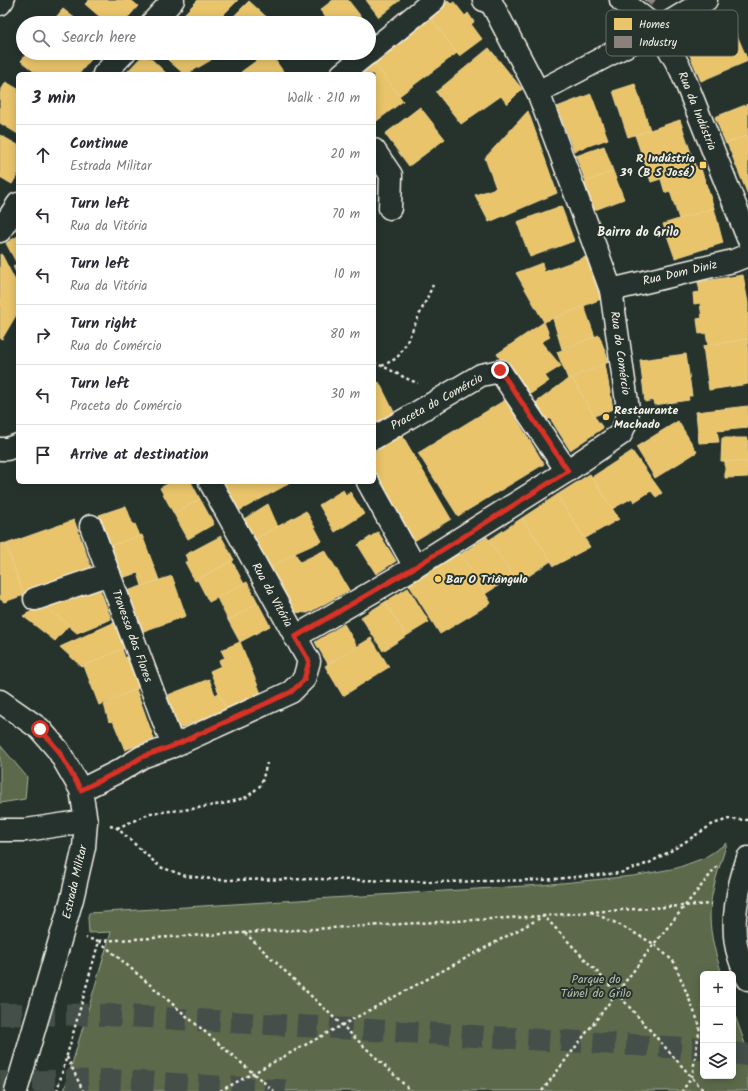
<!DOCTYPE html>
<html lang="en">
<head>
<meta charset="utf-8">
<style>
  body { margin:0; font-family:Kalam,sans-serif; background:#f2f2f3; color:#2b2b33 }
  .controls { position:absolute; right:12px; bottom:12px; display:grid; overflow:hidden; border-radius:6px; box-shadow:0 2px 10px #0003 }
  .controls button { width:36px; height:36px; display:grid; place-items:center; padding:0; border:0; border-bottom:1px solid #e1e1e2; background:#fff; color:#2b2b33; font:20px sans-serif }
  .stop { position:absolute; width:12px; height:12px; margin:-9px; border:3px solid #d93025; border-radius:50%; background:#fff }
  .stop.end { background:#d93025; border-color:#fff; box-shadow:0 1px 4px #0008 }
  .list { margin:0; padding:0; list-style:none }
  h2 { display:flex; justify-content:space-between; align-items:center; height:52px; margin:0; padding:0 16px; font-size:17px }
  h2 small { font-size:13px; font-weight:400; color:#7c7c81 }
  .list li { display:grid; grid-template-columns:26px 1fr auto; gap:12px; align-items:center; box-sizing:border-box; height:60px; padding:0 16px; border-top:1px solid #e1e1e2 }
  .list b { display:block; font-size:15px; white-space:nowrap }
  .list p { margin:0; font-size:13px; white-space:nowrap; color:#7c7c81 }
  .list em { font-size:13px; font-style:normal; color:#7c7c81 }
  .icon { flex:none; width:22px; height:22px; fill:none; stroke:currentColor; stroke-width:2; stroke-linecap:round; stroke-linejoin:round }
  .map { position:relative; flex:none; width:748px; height:1091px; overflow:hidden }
  .search { position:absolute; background:#fff; box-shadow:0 2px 10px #0003; left:16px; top:16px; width:360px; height:44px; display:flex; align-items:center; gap:10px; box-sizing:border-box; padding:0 14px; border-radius:22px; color:#7c7c81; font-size:15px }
  .panel { position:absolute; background:#fff; box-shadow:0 2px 10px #0003; left:16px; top:72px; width:360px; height:412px; border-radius:6px }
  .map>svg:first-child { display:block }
</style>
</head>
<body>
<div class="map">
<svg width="748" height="1091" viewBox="0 0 748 1091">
  <rect width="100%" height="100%" fill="#26332d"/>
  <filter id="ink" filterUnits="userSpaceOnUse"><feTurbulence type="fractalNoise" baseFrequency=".025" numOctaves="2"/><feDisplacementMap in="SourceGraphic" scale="8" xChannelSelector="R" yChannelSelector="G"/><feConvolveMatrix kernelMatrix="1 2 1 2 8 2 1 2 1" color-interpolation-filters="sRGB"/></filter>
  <g filter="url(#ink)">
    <g fill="#5c6b4c" stroke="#a8ae9a">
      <polygon points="0,745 27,777 25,799 0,803"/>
      <path d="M727 843C720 866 710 891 710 916 710 935 716 956 722 974H703V1076H733V1010L748 1052V1091H64L111 932 89 933 88 918 89 913 541 885 633 876 677 868 704 858Z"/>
    </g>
    <g fill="#e9c46a" stroke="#ecd290">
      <polygon points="89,0 131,0 138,6 123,23 107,23 85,4"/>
      <polygon points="198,0 238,0 215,23 181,23 178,20"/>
      <polygon points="333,0 348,0 366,23 330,23 320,10"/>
      <polygon points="366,0 400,0 379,17"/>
      <polygon points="249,1 273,23 227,23"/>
      <polygon points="448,1 451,4 454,2 465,16 468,13 474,22 471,24 482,39 459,56 431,18 434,16 432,13"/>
      <polygon points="63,9 81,23 51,23"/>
      <polygon points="727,12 748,61 701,81 680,32"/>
      <polygon points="431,18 457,53 399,96 373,61 424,19 426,22"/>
      <polygon points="369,27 374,33 369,37"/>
      <polygon points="489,48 522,89 507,104 501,96 461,124 436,92"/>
      <polygon points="27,53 96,53 79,74 37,74 21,61"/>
      <polygon points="145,53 167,74 125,74"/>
      <polygon points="160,53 204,53 211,60 187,74 184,74"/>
      <polygon points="267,53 270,53 285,74 243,74 241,72"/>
      <polygon points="373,61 403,101 374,123 374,74 355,74"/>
      <polygon points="6,82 18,89 18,134 0,123 0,92"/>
      <polygon points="635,84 650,130 628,137 613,91"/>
      <polygon points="591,94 608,139 574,151 557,107"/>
      <polygon points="748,104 748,135 726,144 715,117"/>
      <polygon points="420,107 445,139 409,166 385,134"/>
      <polygon points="528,111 557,193 489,222 475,195 496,188 485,158"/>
      <polygon points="680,120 696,168 651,182 635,135"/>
      <polygon points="0,135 18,145 18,174 12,184 0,177"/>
      <polygon points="748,135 748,195 727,143"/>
      <polygon points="604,146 613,171 586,182 576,156"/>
      <polygon points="700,166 714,208 679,219 670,191 665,193 661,179"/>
      <polygon points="613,171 624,199 592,211 581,184"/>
      <polygon points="561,206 574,241 530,257 517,222"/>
      <polygon points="714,208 723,243 675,258 663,224"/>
      <polygon points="18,236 18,277 13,266 17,264 6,243"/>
      <polygon points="0,254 2,255 18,286 18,312 2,339 0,338"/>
      <polygon points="586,257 601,299 544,322 516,273 542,263 544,272"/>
      <polygon points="743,275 748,303 748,339 708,345 706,333 699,334 697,319 702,318 700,303 694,304 693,293 700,292 698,282"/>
      <polygon points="584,306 595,337 562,349 553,319"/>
      <polygon points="544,322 550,337 541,342 561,366 545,376 549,381 526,397 497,354"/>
      <polygon points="599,335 609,362 568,379 557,352"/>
      <polygon points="748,339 748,384 709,390 703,346"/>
      <polygon points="686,354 692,396 688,396 689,400 654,405 653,400 645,402 640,360"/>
      <polygon points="605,364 613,409 594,416 572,378"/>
      <polygon points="572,378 594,416 603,428 570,450 550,418 547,421 534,404 568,379"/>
      <polygon points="379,382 395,414 374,425 374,385"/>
      <polygon points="505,400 544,464 458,516 418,453"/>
      <polygon points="748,406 748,428 717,431 719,442 699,443 696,412"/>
      <polygon points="678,421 697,452 655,478 636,447"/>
      <polygon points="402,435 451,519 414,541 374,474 374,452"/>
      <polygon points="722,438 748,438 748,462 721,461"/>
      <polygon points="632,451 662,493 656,497 651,491 634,502 632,498 612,509 592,477"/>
      <polygon points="725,461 748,462 748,477 725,478"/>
      <polygon points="590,474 619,519 584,539 557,495"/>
      <polygon points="171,482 191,482 200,499 174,514 160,488"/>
      <polygon points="222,482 289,482 290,483 237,512"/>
      <polygon points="343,490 346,495 350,492 364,514 335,532 319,505"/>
      <polygon points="557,495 590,547 554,566 522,518"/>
      <polygon points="200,499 214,524 188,539 174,514"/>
      <polygon points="268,504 278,527 253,540 244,519"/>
      <polygon points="126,506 133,525 135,524 140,536 110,546 99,515"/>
      <polygon points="306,511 322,541 295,553 270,568 253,540"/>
      <polygon points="522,518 551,561 518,583 489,540"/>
      <polygon points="74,520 92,570 23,594 6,544"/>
      <polygon points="378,532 396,561 376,574 358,545"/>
      <polygon points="142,535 159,580 142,586 138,573 121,578 110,546"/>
      <polygon points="221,536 234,560 195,581 185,562 189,561 185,555"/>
      <polygon points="487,537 513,576 485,594 461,554"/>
      <polygon points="5,543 24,595 4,602 0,599 0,544"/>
      <polygon points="325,550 349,590 308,613 294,612 270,568 295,553 300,562"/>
      <polygon points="459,552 491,603 440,634 408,583"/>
      <polygon points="232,561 244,584 209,602 197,579"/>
      <polygon points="172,576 186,616 138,633 124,592"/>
      <polygon points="247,582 258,603 228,620 217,598"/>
      <polygon points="99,587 111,619 77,633 44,606"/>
      <polygon points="408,588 429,622 406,636 385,602"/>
      <polygon points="385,602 406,636 383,651 361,617"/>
      <polygon points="258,603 270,626 240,642 228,620"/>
      <polygon points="44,606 69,625 55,641 23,616 32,611"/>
      <polygon points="115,622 125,648 82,667 60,647"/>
      <polygon points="344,624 357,646 328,664 315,642"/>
      <polygon points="371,638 389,667 343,696 325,666"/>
      <polygon points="240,642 262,696 226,710 210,671 221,666 219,660 225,658 221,650"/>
      <polygon points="122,649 125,658 128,657 139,688 99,705 84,666"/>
      <polygon points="209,679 215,695 219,693 226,710 175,730 163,697"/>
      <polygon points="136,689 154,739 125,750 113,721 109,722 104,704"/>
    </g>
    <polygon fill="#8a817c" stroke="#aaa39c" points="644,0 655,0 651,5"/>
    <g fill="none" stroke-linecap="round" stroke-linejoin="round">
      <g stroke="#455049" stroke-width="22" stroke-dasharray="22 11" stroke-linecap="butt">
        <polyline points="0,1014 109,1015 703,1049"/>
        <polyline points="733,1053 748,1055"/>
        <polyline points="0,1082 109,1080 293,1091"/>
      </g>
      <g stroke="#f4f1e8" stroke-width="25">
        <g id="minor">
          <polyline points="621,0 658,29 681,70 748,238"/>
          <polyline points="152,23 173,0"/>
          <polyline points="369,53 434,0"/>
          <polyline points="104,74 124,53"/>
          <polyline points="342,74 368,53"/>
          <polyline points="538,92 658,29 706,0"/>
          <polyline points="374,150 391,175 390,208"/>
          <polyline points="0,231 18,204"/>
          <polyline points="611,290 733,261 748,255"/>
          <polyline points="374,438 481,375 500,371 567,471"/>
          <polyline points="0,449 7,449 18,445"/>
          <polyline points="368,482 415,567"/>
          <polyline points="91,526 173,746"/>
          <polyline points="35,599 109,574"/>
          <polyline points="295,637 415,567 567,471 621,434 626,422 628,409 611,290 538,92 492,4 484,0"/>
          <polyline points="81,790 121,770 142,757 173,746 291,692 304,679 309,661 210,482"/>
          <polyline points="0,830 26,830 86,821"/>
          <path d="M748 858C738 886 729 927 739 956 741 964 745 972 748 979"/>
        </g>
      </g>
      <g stroke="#f4f1e8" stroke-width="25">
        <g id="tertiary">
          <polyline points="0,4 3,0"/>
          <polyline points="0,701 40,729 58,750 81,790 86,821 84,847 72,899 16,1091"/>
        </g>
      </g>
      <g stroke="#f4f1e8" stroke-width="2.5" stroke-dasharray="3 3" stroke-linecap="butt">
        <path d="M374 363C390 368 402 378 418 383"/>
        <polyline points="382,366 397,358 406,344 433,285"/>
        <polyline points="110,826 117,828 160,867 186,876 221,880 319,879 436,882 543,880 620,873 649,863 674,849 713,824 729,819 748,820"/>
        <polyline points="117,828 151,813 192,809 227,803 247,797 261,785 267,763"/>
        <polyline points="591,912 618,924 654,944 674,962 700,1026 692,1077 682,1091"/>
        <polyline points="245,933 411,1091"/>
        <polyline points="99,941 544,916 590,912 711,904"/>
        <polyline points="99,941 274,1091"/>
        <polyline points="67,1057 83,1091"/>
        <polyline points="57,1091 99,941 86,938"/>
        <polyline points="220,1091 544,916 616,992 704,1091"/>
        <polyline points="542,1091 654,944 719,864"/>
      </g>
      <use href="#minor" stroke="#26332d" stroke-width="22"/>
      <use href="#tertiary" stroke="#26332d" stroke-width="22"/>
    </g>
  </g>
  <g fill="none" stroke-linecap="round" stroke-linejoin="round" filter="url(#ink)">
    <polyline stroke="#d93025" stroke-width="5" points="40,729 58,750 81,790 121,770 142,757 173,746 291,692 304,680 309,661 295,637 415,567 568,471 500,370"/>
  </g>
  <g fill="#ffd166" stroke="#26332d" stroke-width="1.5">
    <rect x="699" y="161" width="8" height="8" rx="2"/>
    <circle cx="606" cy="417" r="4"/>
    <circle cx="438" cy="579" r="4"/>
  </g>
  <g text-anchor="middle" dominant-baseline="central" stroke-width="4" stroke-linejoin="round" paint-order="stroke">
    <g font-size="12" fill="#f4f1e8" stroke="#26332d">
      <text transform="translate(697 111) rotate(68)">Rua da Indústria</text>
      <text transform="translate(680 273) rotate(-13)">Rua Dom Diniz</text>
      <text transform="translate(620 353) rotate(82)">Rua do Comércio</text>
      <text transform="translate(437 402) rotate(-29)">Praceta do Comércio</text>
      <text transform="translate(272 595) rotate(61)">Rua da Vitória</text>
      <text transform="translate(132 636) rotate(70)">Travessa das Flores</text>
      <text transform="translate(75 882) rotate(-77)">Estrada Militar</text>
    </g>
    <g font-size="12" font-weight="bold" fill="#f4f1e8" stroke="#26332d" text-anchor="start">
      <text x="695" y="158" text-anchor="end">R Indústria<tspan x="695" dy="14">39 (B S José)</tspan></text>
      <text x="614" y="410">Restaurante<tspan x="614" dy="14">Machado</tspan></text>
      <text x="446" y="579">Bar O Triângulo</text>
    </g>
    <g font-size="12" fill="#b7bbaa" stroke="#26332d">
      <text x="596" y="979">Parque do<tspan x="596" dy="14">Túnel do Grilo</tspan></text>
    </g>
    <g font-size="13" font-weight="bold" fill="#f4f1e8" stroke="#26332d">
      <text x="638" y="232">Bairro do Grilo</text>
    </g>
  </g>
  <rect x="606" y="10" width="132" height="46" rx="6" fill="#26332d" stroke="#646c65" stroke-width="1"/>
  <rect x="614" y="18" width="18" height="12" fill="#e9c46a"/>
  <rect x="614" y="36" width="18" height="12" fill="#8a817c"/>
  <g font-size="11" fill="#f4f1e8">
    <text x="639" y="28">Homes</text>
    <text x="639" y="46">Industry</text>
  </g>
</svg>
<div class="controls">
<button>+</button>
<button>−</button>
<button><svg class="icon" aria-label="layers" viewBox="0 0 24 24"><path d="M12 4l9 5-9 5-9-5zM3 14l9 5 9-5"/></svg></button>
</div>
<div class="stop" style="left:40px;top:729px"></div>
<div class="stop end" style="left:500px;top:370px"></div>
<div class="search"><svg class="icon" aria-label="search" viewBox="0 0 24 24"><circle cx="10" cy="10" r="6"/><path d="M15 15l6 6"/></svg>Search here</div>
<section class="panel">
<h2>3 min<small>Walk · 210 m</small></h2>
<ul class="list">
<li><svg class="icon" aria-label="ahead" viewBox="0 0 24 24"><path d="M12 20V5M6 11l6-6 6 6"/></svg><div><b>Continue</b><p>Estrada Militar</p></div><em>20 m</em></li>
<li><svg class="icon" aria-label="left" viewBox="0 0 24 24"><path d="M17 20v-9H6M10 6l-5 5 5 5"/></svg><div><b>Turn left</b><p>Rua da Vitória</p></div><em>70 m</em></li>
<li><svg class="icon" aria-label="left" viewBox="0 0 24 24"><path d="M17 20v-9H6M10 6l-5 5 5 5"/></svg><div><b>Turn left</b><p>Rua da Vitória</p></div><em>10 m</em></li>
<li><svg class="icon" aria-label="right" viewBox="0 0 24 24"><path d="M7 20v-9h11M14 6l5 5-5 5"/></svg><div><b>Turn right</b><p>Rua do Comércio</p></div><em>80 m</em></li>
<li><svg class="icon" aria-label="left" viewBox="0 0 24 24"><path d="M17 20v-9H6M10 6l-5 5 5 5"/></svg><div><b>Turn left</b><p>Praceta do Comércio</p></div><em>30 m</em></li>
<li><svg class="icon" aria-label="arrive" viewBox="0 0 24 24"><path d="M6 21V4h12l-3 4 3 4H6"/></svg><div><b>Arrive at destination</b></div></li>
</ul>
</section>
</div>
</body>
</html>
